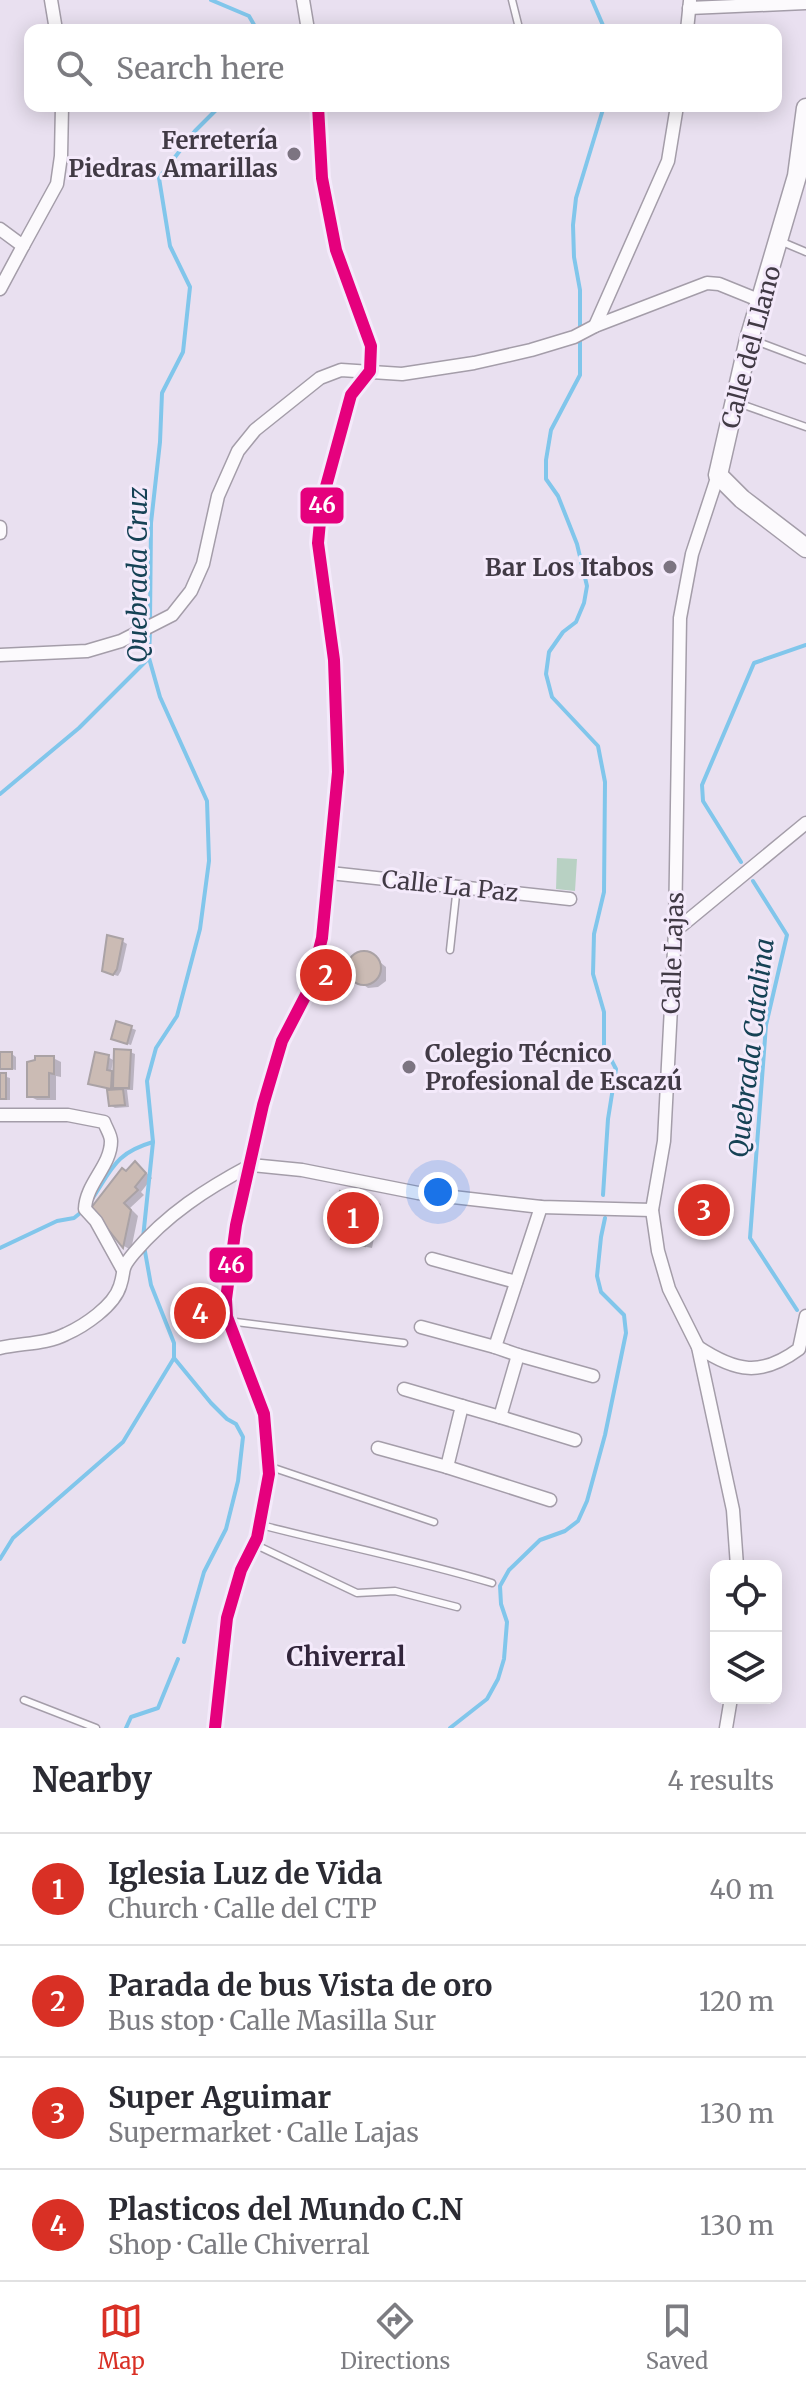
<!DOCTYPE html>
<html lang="en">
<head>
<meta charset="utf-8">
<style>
  body { margin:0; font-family:Merriweather,serif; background:#f2f2f3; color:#2b2b33 }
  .controls { position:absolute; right:24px; bottom:24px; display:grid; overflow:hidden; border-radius:16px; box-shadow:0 4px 20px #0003 }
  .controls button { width:72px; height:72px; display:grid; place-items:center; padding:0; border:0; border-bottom:2px solid #e1e1e2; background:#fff; color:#2b2b33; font:40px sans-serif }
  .you { position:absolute; left:438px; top:1192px; width:28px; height:28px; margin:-20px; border:6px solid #fff; border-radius:50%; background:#1a73e8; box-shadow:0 0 0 12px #1a73e833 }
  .badge { display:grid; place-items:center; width:52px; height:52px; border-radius:50%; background:#d93025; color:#fff; font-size:26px; font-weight:700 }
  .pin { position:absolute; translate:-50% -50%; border:4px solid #fff; box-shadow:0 2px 8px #0006 }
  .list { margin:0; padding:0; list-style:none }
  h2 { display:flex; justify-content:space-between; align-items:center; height:104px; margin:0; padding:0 32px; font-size:34px }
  h2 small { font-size:26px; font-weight:400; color:#7c7c81 }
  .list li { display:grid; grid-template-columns:52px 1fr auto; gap:24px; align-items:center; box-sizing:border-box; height:112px; padding:0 32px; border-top:2px solid #e1e1e2 }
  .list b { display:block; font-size:30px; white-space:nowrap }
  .list p { margin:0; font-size:26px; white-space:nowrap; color:#7c7c81 }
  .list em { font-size:26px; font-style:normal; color:#7c7c81 }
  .icon { flex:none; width:44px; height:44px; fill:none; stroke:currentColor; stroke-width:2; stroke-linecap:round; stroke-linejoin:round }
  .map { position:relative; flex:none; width:806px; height:1728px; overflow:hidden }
  .search { position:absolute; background:#fff; box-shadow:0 4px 20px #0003; left:24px; right:24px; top:24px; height:88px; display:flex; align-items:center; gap:20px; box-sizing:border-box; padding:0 28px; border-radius:16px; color:#7c7c81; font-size:30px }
  .sheet { height:552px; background:#fff }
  nav { display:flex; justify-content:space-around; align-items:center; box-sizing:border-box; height:112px; border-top:2px solid #e1e1e2; background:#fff; font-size:22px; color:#7c7c81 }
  nav a { display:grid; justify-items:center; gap:4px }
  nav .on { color:#d93025 }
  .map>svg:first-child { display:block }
</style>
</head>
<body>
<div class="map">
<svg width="806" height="1728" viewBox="0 0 806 1728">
  <rect width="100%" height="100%" fill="#e9e0f0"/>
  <polygon fill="#b8d1c3" points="557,858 577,859 575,891 556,889"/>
  <g fill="#0003">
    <polygon points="122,941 127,944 121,971 118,976 108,973"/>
    <polygon points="357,954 371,955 386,967 386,981 378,987 368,988 351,976 348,966"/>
    <polygon points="131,1028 136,1030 131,1045 118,1041"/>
    <polygon points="130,1052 135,1054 133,1090 127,1090 129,1107 115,1108 110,1105 109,1089 90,1083 108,1057 113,1060 111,1073 115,1073"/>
    <polygon points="12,1054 16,1057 16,1070 0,1067"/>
    <polygon points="53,1058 61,1062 61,1077 56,1076 56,1100 37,1100 29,1096"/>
    <polygon points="0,1075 10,1078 10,1100 0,1100"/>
    <polygon points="136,1163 152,1178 141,1192 144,1195 130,1208 138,1216 131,1250 124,1246 94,1208"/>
    <polygon points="373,1199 381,1204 372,1248 341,1242 333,1238"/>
  </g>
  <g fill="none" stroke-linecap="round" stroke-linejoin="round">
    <g stroke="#81c6eb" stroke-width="4">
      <polyline points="211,0 249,16 257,30"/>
      <polyline points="592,0 605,30"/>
      <polyline points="150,621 151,523 160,442 162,393 183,352 190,287 170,246 159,178 195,131 220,106"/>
      <polyline points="0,794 79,728 149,658"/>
      <polyline points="741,862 703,801 702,785 754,663 806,645"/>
      <polyline points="753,881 787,935 766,1025 750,1238 797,1310"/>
      <polyline points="603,1195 608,1119 616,1069 604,1046 604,1012 593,974 594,934 604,892 605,782 598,746 552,697 546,674 549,652 563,632 576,622 584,603 587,586 577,544 558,496 546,479 546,460 551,430 580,375 580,290 574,257 573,225 576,198 604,106"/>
      <path d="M92 1199C112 1169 115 1153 153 1142"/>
      <polyline points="143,1238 153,1142 147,1081 156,1048 177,1016 200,929 209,861 207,801 160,697 149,658 150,630"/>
      <polyline points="0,1248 57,1221 74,1218 84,1210"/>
      <polyline points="174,1358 211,1403 227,1419 236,1424 243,1437 238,1481 226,1529 204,1572 184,1642"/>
      <polyline points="0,1559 13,1538 123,1442 174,1358 174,1343 151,1285 144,1246"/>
      <polyline points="126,1728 131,1717 158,1708 178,1659"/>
      <polyline points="450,1728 487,1699 498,1679 504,1659 507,1622 501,1604 500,1586 509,1570 540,1540 565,1531 578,1521 587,1501 605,1435 626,1333 624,1315 601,1292 597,1276 601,1237 605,1218"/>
    </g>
  </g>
  <g fill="#cbbbb4" stroke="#aaa2a5" stroke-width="2">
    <polygon points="107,935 123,939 117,969 113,975 102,971"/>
    <circle cx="364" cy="968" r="17"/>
    <polygon points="116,1021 132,1026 127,1044 111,1039"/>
    <polygon points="114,1049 131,1050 129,1088 113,1088"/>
    <rect x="0" y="1052" width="12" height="17"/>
    <polygon points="95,1052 109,1055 107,1070 112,1071 111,1089 88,1084"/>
    <polygon points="35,1056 54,1056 54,1074 49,1073 49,1097 27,1097 27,1062 35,1060"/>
    <rect x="0" y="1073" width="6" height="26"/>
    <polygon points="123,1089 125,1105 109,1106 107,1090"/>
    <polygon points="135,1161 146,1173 135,1187 138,1190 124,1203 131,1210 123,1248 91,1208 122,1168 126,1171"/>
    <polygon points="340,1191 374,1198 365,1246 331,1239"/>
  </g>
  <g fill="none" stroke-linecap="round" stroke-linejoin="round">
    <g stroke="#a49da9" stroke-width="9">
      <g id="lane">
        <polyline points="512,0 519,28 527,30"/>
        <polyline points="780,241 806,252"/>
        <polyline points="753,340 806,360"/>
        <polyline points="738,403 806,427"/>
        <polyline points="450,950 457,886"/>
        <polyline points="228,1321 404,1343"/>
        <polyline points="271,1467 434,1522"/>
        <path d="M261 1525C338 1545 416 1560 492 1583"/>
        <polyline points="254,1544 357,1593 395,1591 457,1607"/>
        <polyline points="24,1700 96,1728"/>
      </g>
    </g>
    <g stroke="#a49da9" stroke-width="15">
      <g id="street">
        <polyline points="51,0 56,30"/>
        <polyline points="303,0 308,30"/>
        <polyline points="689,8 806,3"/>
        <polyline points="687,30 690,1"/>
        <polyline points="0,229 23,246 0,289"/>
        <polyline points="23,246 57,184 61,156 62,106"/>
        <polyline points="595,326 668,161 677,106"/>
        <polyline points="718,475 692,554 680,618 675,931 664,1141 652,1210 658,1251 669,1289 698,1347 733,1510 737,1566"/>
        <polyline points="0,527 0,533"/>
        <polyline points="0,655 87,651 121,641 172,615 191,591 203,564 218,496 238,451 255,430 320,378 341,370 402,374 474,363 531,350 574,337 595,326 707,283 719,284 761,301"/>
        <polyline points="330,873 570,899"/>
        <polyline points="675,931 806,823"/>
        <path d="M0 1115H68L104 1122C106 1128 111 1135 111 1141 111 1166 86 1183 85 1209L96 1221 122 1268"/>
        <polyline points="251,1165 302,1170 418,1193 541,1207 652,1210"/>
        <polyline points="541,1207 495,1347 518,1355 500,1417 462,1406 447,1467 550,1500"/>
        <polyline points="432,1259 516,1282"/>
        <polyline points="421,1327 495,1347"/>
        <path d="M698 1347C736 1372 761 1377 799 1349L806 1316"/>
        <path d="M0 1348C21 1343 47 1344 66 1334 84 1326 114 1306 120 1286 126 1268 119 1271 134 1253 167 1214 206 1189 251 1165"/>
        <polyline points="518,1355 593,1376"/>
        <polyline points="404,1389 462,1406"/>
        <polyline points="500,1417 575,1440"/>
        <polyline points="378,1448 447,1467"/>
        <polyline points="215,1728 227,1618 241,1570 257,1538 269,1474 264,1414 227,1317 226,1299 236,1225 263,1105 282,1041 309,989 322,938 338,772 334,660 318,543 322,501 351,395 370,371 371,346 336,250 322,178 318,106"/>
        <polyline points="726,1728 731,1698"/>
      </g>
    </g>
    <g stroke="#a49da9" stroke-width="21">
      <polyline id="secondary" points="806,108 797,176 749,339 718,475 742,499 806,548"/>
    </g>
    <use href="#lane" stroke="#fcfafd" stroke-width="6"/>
    <use href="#street" stroke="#fcfafd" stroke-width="12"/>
    <use href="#secondary" stroke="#fcfafd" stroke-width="18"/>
    <g stroke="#f4eafb" stroke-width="18">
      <polyline id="bus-1" points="215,1728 227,1618 241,1570 257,1538 269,1474 264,1414 227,1317 226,1299 236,1225 263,1105 282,1041 309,989 322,938 338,772 334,660 318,543 322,501 351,395 370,371 371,346 336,250 322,178 318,106"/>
    </g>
    <use href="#bus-1" stroke="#e5007d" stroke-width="12"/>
  </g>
  <g fill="#7c7481" stroke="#f4eafb" stroke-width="3">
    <circle cx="294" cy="154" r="8"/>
    <circle cx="670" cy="567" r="8"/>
    <circle cx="409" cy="1067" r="8"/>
  </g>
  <g text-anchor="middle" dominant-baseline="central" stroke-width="6" stroke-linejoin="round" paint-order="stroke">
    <g font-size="24" font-weight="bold" fill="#413a45" stroke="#f4eafb" text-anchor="end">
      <text x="278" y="140">Ferretería<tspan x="278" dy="28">Piedras Amarillas</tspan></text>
      <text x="654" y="567">Bar Los Itabos</text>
      <text x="425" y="1053" text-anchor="start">Colegio Técnico<tspan x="425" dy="28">Profesional de Escazú</tspan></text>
    </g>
    <g font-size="24" fill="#413a45" stroke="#f4eafb">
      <text transform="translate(751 347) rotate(-75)">Calle del Llano</text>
      <text transform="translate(450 886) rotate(6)">Calle La Paz</text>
      <text transform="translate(673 953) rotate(-88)">Calle Lajas</text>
    </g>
    <g font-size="26" font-style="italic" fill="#164255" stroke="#f4eafb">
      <text transform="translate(137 575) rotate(-90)">Quebrada Cruz</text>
      <text transform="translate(751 1048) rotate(-83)">Quebrada Catalina</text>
    </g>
    <g font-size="26" font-weight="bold" fill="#32253b" stroke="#f4eafb">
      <text x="346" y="1656">Chiverral</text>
    </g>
  </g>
  <g stroke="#f4eafb" stroke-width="3">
    <rect x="299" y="486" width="46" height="39" rx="8" fill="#e5007d"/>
    <rect x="208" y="1246" width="46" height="38" rx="8" fill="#e5007d"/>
  </g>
  <g font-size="22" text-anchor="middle" font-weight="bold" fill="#fff">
    <text x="322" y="513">46</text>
    <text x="231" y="1273">46</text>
  </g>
</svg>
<div class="controls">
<button><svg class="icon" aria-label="locate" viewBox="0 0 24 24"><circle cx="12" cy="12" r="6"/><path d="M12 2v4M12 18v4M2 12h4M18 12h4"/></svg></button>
<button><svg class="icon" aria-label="layers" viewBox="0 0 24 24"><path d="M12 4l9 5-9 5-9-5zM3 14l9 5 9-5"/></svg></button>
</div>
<div class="you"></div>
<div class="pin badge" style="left:353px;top:1218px">1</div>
<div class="pin badge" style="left:326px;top:975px">2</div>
<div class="pin badge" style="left:704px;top:1210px">3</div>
<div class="pin badge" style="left:200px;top:1313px">4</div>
<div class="search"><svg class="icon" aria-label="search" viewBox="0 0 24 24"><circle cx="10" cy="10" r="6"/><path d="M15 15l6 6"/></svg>Search here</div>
</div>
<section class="sheet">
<h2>Nearby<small>4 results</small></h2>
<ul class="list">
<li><span class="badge">1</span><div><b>Iglesia Luz de Vida</b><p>Church · Calle del CTP</p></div><em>40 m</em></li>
<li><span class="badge">2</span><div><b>Parada de bus Vista de oro</b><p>Bus stop · Calle Masilla Sur</p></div><em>120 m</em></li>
<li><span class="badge">3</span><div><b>Super Aguimar</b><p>Supermarket · Calle Lajas</p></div><em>130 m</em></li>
<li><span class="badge">4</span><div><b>Plasticos del Mundo C.N</b><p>Shop · Calle Chiverral</p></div><em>130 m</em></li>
</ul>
</section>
<nav>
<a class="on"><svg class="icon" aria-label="map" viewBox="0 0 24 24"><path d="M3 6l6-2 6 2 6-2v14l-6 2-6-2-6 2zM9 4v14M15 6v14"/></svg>Map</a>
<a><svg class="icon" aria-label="directions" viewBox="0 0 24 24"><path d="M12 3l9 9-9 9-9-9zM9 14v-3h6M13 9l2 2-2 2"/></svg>Directions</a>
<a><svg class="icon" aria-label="saved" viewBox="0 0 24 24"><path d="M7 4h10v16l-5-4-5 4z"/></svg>Saved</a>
</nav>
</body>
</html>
